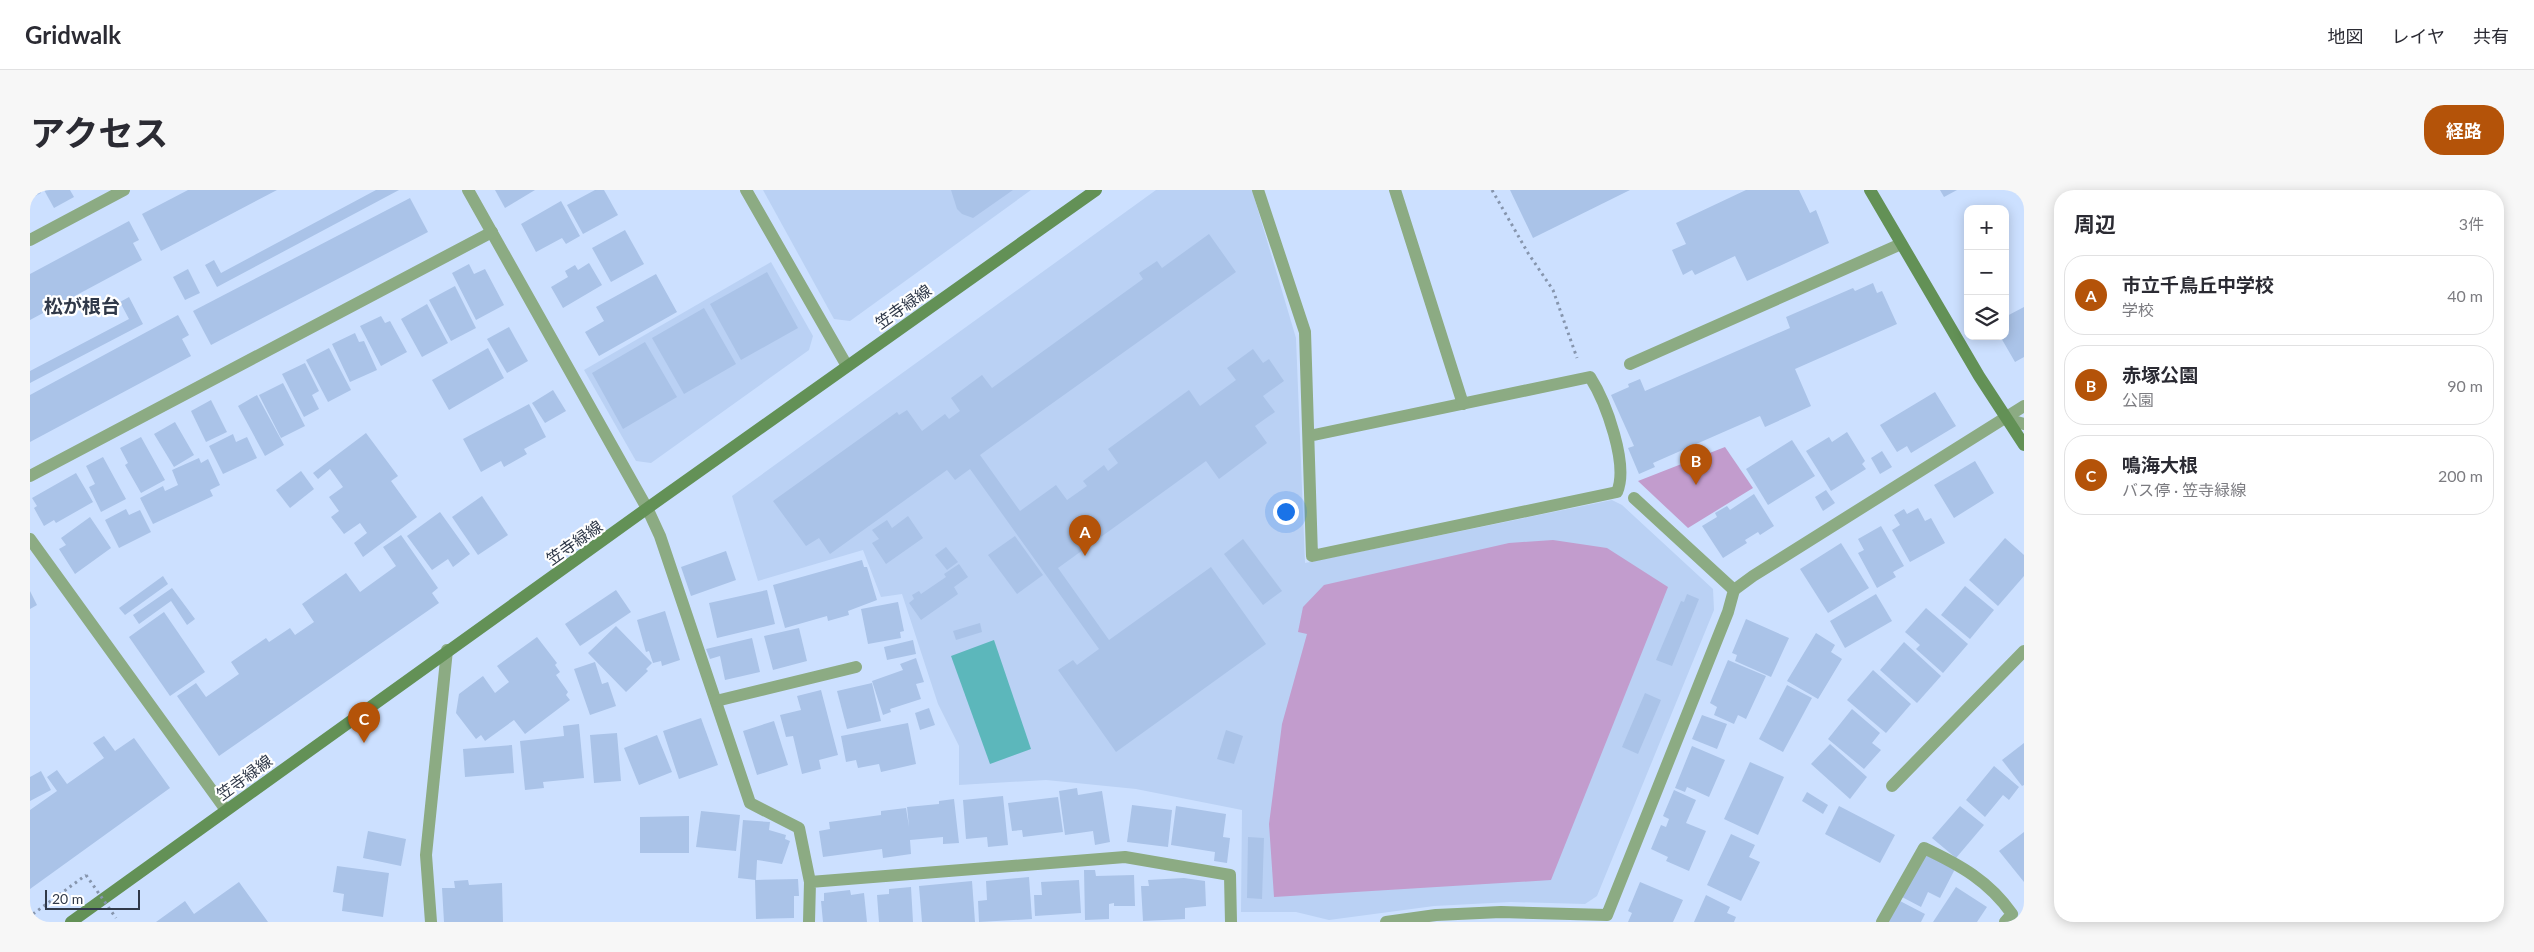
<!DOCTYPE html>
<html lang="ja">
<head>
<meta charset="utf-8">
<style>
  body { margin:0; font-family:Lato,"Noto Sans JP",sans-serif; background:#f7f7f7; color:#2b2b33 }
  .controls { position:absolute; right:15px; top:15px; display:grid; overflow:hidden; border-radius:10px; box-shadow:0 2px 12px #0003 }
  .controls button { width:45px; height:45px; display:grid; place-items:center; padding:0; border:0; border-bottom:1px solid #e1e1e2; background:#fff; color:#2b2b33; font:25px sans-serif }
  .scale { position:absolute; left:15px; bottom:12px; width:95px; box-sizing:border-box; padding-left:5px; border:2px solid #303949; border-top:0; font-size:14px; line-height:18px; white-space:nowrap; color:#303949; -webkit-text-stroke:4px #fff; paint-order:stroke }
  .you { position:absolute; left:1255px; top:321px; width:18px; height:18px; margin:-12px; border:4px solid #fff; border-radius:50%; background:#1a73e8; box-shadow:0 0 0 8px #1a73e833 }
  .badge { display:grid; place-items:center; width:32px; height:32px; border-radius:50%; background:#b45309; color:#fff; font-size:16px; font-weight:700 }
  .pin { position:absolute; translate:-50% -41px; filter:drop-shadow(0 1px 2px #0008) }
  .pin::after { content:''; position:absolute; top:26px; width:18px; height:15px; background:inherit; clip-path:polygon(0 0,100% 0,50% 100%) }
  .list { margin:0; padding:0; list-style:none }
  h2 { display:flex; justify-content:space-between; align-items:center; height:65px; margin:0; padding:0 20px; font-size:21px }
  h2 small { font-size:16px; font-weight:400; color:#7c7c81 }
  .list li { display:grid; grid-template-columns:32px 1fr auto; gap:15px; align-items:center; box-sizing:border-box; height:80px; margin:0 10px 10px; padding:0 10px; border:1px solid #e1e1e2; border-radius:20px }
  .list b { display:block; font-size:19px; white-space:nowrap }
  .list p { margin:0; font-size:16px; white-space:nowrap; color:#7c7c81 }
  .list em { font-size:16px; font-style:normal; color:#7c7c81 }
  .icon { flex:none; width:28px; height:28px; fill:none; stroke:currentColor; stroke-width:2; stroke-linecap:round; stroke-linejoin:round }
  .map { position:relative; flex:none; width:1994px; height:732px; overflow:hidden; border-radius:20px }
  header { display:flex; align-items:center; gap:30px; box-sizing:border-box; height:70px; padding:0 25px; background:#fff; border-bottom:1px solid #e1e1e2 }
  header strong { font-size:24px }
  nav { display:flex; gap:28px; margin-inline-start:auto; font-size:18px }
  .intro { display:flex; align-items:center; justify-content:space-between; box-sizing:border-box; height:120px; padding:0 30px }
  h1 { margin:0; font-size:35px }
  .button { padding:12px 22px; border-radius:20px; background:#b45309; color:#fff; font-size:18px; font-weight:700 }
  main { display:flex; gap:30px; padding:0 30px }
  aside { flex:1; background:#fff; border-radius:20px; box-shadow:0 2px 12px #0003 }
  .map>svg:first-child { display:block }
</style>
</head>
<body>
<header>
<strong>Gridwalk</strong>
<nav><a>地図</a><a>レイヤ</a><a>共有</a></nav>
</header>
<div class="intro"><h1>アクセス</h1><a class="button">経路</a></div>
<main>
<div class="map">
<svg width="1994" height="732" viewBox="0 0 1994 732">
  <rect width="100%" height="100%" fill="#cce0ff"/>
  <g fill="#bad1f4">
    <polygon points="733,0 1001,0 820,131 804,129"/>
    <polygon points="1126,0 1222,0 1266,148 1275,373 1582,310 1592,315 1683,399 1684,420 1567,706 1555,714 1481,712 1404,716 1299,730 1266,722 1211,722 1212,620 1106,599 1016,590 929,595 929,556 908,514 872,404 851,407 833,360 728,391 702,306"/>
    <polygon points="741,72 783,146 779,160 621,273 606,271 554,180"/>
  </g>
  <g fill="#c29ccd">
    <polygon points="1695,257 1723,298 1658,338 1608,291"/>
    <polygon points="1523,350 1577,358 1638,397 1521,690 1244,707 1239,634 1252,534 1277,444 1268,442 1273,417 1294,395 1479,353"/>
  </g>
  <polygon fill="#5cb7bb" points="964,450 1001,559 960,574 921,466"/>
  <g fill="#aac3e8">
    <polygon points="0,0 10,0 11,3 0,9"/>
    <polygon points="14,0 40,0 44,7 24,18"/>
    <polygon points="158,0 247,0 131,61 112,24"/>
    <polygon points="346,0 369,0 187,97 175,75 184,70 191,83"/>
    <polygon points="465,0 505,0 475,18"/>
    <polygon points="565,0 574,0 588,25 553,44 537,15"/>
    <polygon points="921,0 983,0 943,28 932,24 927,19"/>
    <polygon points="1480,0 1600,0 1503,48"/>
    <polygon points="1716,0 1769,0 1780,23 1786,20 1799,53 1717,91 1705,66 1665,85 1662,80 1653,85 1642,60 1656,54 1646,33"/>
    <polygon points="1910,0 1927,0 1914,7"/>
    <polygon points="380,8 398,42 181,155 163,121"/>
    <polygon points="531,11 550,46 536,54 532,48 506,62 491,34"/>
    <polygon points="99,31 109,50 103,53 112,70 0,130 0,84"/>
    <polygon points="595,40 614,74 581,92 562,58"/>
    <polygon points="1179,44 1206,82 950,265 990,321 1026,295 1037,310 1057,296 1053,291 1074,275 1078,281 1088,273 1078,259 1159,200 1170,216 1206,190 1197,178 1223,159 1233,173 1239,169 1254,191 1233,206 1245,222 1225,236 1237,253 1189,289 1176,271 1028,378 1079,450 1181,377 1236,454 1086,562 1028,480 1043,470 1047,475 1069,459 940,279 925,290 917,280 800,364 789,348 776,356 743,311 867,222 869,225 877,220 892,241 915,224 919,229 930,221 921,208 952,185 962,198 1113,89 1109,83 1127,71 1132,78"/>
    <polygon points="559,73 572,95 533,118 521,97 538,87 535,81 545,75 548,80"/>
    <polygon points="439,74 444,84 455,79 474,115 446,130 422,83"/>
    <polygon points="158,79 170,103 155,110 143,87"/>
    <polygon points="737,82 768,138 711,170 680,114"/>
    <polygon points="626,84 647,122 569,166 555,142 574,131 566,117"/>
    <polygon points="1843,93 1847,103 1852,101 1867,134 1765,179 1781,216 1735,237 1730,226 1623,273 1625,277 1609,284 1598,258 1604,256 1581,205 1599,197 1598,194 1610,189 1615,201 1760,138 1756,127 1823,98 1825,101"/>
    <polygon points="425,96 446,138 421,151 399,110"/>
    <polygon points="99,107 113,134 0,193 0,181 99,129 90,112"/>
    <polygon points="397,114 418,153 392,167 371,129"/>
    <polygon points="1994,117 1994,167 1985,172 1970,146 1975,146 1975,127"/>
    <polygon points="674,118 706,174 654,204 622,148"/>
    <polygon points="148,125 159,145 152,149 161,166 0,252 0,205"/>
    <polygon points="351,126 355,133 360,131 377,162 351,176 330,136"/>
    <polygon points="479,137 498,171 477,183 457,149"/>
    <polygon points="325,143 329,152 334,151 347,180 320,192 302,154"/>
    <polygon points="615,152 647,207 593,239 562,183"/>
    <polygon points="299,158 321,200 298,212 276,170"/>
    <polygon points="458,158 474,188 419,220 402,190"/>
    <polygon points="275,173 289,201 282,205 289,219 274,227 252,184"/>
    <polygon points="253,193 275,236 251,248 229,205"/>
    <polygon points="523,200 536,221 515,233 502,213"/>
    <polygon points="1905,202 1926,236 1881,263 1877,256 1867,262 1850,235"/>
    <polygon points="227,205 254,255 235,266 208,216"/>
    <polygon points="181,210 197,242 176,252 161,221"/>
    <polygon points="499,214 516,247 494,259 497,264 474,277 471,271 451,282 433,249"/>
    <polygon points="145,232 164,265 144,277 124,244"/>
    <polygon points="1817,242 1835,271 1832,274 1836,279 1801,301 1776,261 1799,247 1802,252"/>
    <polygon points="336,243 368,286 361,291 387,327 333,367 324,353 337,343 330,333 314,344 301,327 309,321 299,307 313,297 300,279 288,289 283,283"/>
    <polygon points="203,244 206,252 217,247 227,268 193,284 179,256"/>
    <polygon points="111,247 135,290 111,303 95,275 98,273 90,258"/>
    <polygon points="1762,250 1785,286 1738,315 1716,279"/>
    <polygon points="1852,261 1862,277 1850,284 1841,268"/>
    <polygon points="73,267 96,309 71,322 59,297 65,294 56,276"/>
    <polygon points="169,268 171,273 178,269 190,295 180,300 183,306 123,334 110,308 133,296 135,301 148,295 142,280"/>
    <polygon points="1945,271 1964,303 1924,328 1904,295"/>
    <polygon points="271,281 284,299 260,318 246,300"/>
    <polygon points="46,283 63,312 26,333 24,330 14,336 4,318 7,316 2,308"/>
    <polygon points="1796,300 1805,313 1793,321 1785,307"/>
    <polygon points="1724,304 1744,336 1730,345 1728,342 1715,350 1717,353 1693,368 1672,336 1687,327 1685,323 1697,316 1700,320"/>
    <polygon points="452,306 478,345 448,365 422,327"/>
    <polygon points="1888,318 1895,331 1901,328 1915,353 1880,372 1862,340 1870,335 1864,325 1874,319 1877,324"/>
    <polygon points="96,319 99,325 110,320 121,342 89,358 75,330"/>
    <polygon points="410,322 440,364 423,377 418,369 402,380 377,346"/>
    <polygon points="878,326 893,348 856,374 842,353 849,349 842,340 857,330 862,338"/>
    <polygon points="60,327 81,358 45,384 29,359 36,355 31,348"/>
    <polygon points="1851,336 1874,376 1863,382 1866,387 1847,398 1828,363 1834,360 1828,349"/>
    <polygon points="371,345 408,398 402,403 409,413 189,566 147,506 166,493 176,507 209,484 201,472 236,448 239,452 260,438 265,445 284,432 272,414 316,383 330,402 366,376 353,357"/>
    <polygon points="985,346 1013,385 987,404 958,365"/>
    <polygon points="1975,348 1994,365 1994,386 1968,416 1939,390"/>
    <polygon points="1213,349 1252,401 1233,415 1194,364"/>
    <polygon points="1811,353 1839,398 1798,423 1770,379"/>
    <polygon points="916,357 928,372 917,380 905,365"/>
    <polygon points="696,361 706,390 661,406 651,377"/>
    <polygon points="832,370 834,377 837,377 847,410 818,421 819,425 798,431 797,426 755,438 743,395"/>
    <polygon points="929,374 938,387 924,397 928,404 891,430 879,413 884,409 882,405 889,401 891,404 916,387 914,384"/>
    <polygon points="133,386 138,394 95,425 89,418"/>
    <polygon points="1935,396 1964,420 1940,449 1911,425"/>
    <polygon points="142,398 165,429 157,435 141,411 109,434 103,425"/>
    <polygon points="586,400 601,422 550,456 535,434"/>
    <polygon points="737,400 745,434 687,448 679,413"/>
    <polygon points="0,401 7,415 0,419"/>
    <polygon points="1657,404 1669,409 1642,476 1626,470 1651,411 1654,412"/>
    <polygon points="1846,404 1862,431 1815,458 1800,431"/>
    <polygon points="868,412 874,441 870,442 871,448 838,454 831,419"/>
    <polygon points="1896,418 1938,454 1913,483 1886,459 1890,455 1875,442"/>
    <polygon points="635,421 650,470 632,476 631,471 623,473 619,461 616,462 607,430"/>
    <polygon points="134,422 175,482 140,506 99,447"/>
    <polygon points="1716,429 1759,448 1741,487 1705,471 1707,465 1702,463"/>
    <polygon points="950,433 952,442 926,450 923,441"/>
    <polygon points="586,436 622,473 616,479 618,481 596,502 558,463"/>
    <polygon points="769,438 777,471 743,480 734,446"/>
    <polygon points="1786,443 1805,455 1801,462 1812,469 1788,509 1757,491"/>
    <polygon points="507,447 527,473 525,475 530,482 526,485 538,502 536,505 540,510 495,544 484,530 455,551 451,545 446,549 426,523 429,504 453,486 465,503 479,492 467,476"/>
    <polygon points="722,448 730,482 695,490 690,466 680,469 676,459"/>
    <polygon points="883,450 886,464 857,470 854,457"/>
    <polygon points="1874,452 1911,486 1887,513 1850,480"/>
    <polygon points="886,468 894,492 886,494 891,509 860,519 861,522 853,525 842,491 873,480 870,474"/>
    <polygon points="1698,470 1736,486 1716,529 1708,525 1704,534 1684,525 1687,517 1680,513"/>
    <polygon points="565,472 572,494 578,492 586,516 560,525 544,479"/>
    <polygon points="1843,480 1881,514 1856,543 1817,510"/>
    <polygon points="842,493 851,531 817,539 807,501"/>
    <polygon points="1757,495 1782,508 1753,562 1729,549"/>
    <polygon points="791,500 808,565 789,570 791,579 772,584 763,546 756,547 750,525 771,520 767,506"/>
    <polygon points="1615,503 1631,510 1608,564 1592,557"/>
    <polygon points="899,518 905,535 890,540 885,523"/>
    <polygon points="1822,519 1850,543 1842,553 1851,560 1834,579 1798,549"/>
    <polygon points="1672,525 1697,534 1687,559 1662,549"/>
    <polygon points="671,528 688,575 649,589 633,541"/>
    <polygon points="744,531 758,575 727,585 713,541"/>
    <polygon points="878,533 886,574 851,582 849,574 828,578 826,570 816,572 811,546"/>
    <polygon points="549,534 554,588 513,592 514,598 495,600 490,551 534,546 533,536"/>
    <polygon points="1196,540 1213,546 1204,574 1187,569"/>
    <polygon points="587,543 591,591 564,593 560,545"/>
    <polygon points="627,545 642,582 609,595 594,558"/>
    <polygon points="74,546 85,561 104,548 140,598 0,699 0,620 27,601 17,587 27,580 37,594 74,568 63,553"/>
    <polygon points="1994,553 1994,595 1992,596 1972,570"/>
    <polygon points="1800,554 1837,587 1820,609 1781,574"/>
    <polygon points="482,555 484,583 435,587 433,559"/>
    <polygon points="1662,556 1695,570 1679,607 1657,597 1655,602 1645,598"/>
    <polygon points="1720,572 1754,587 1728,645 1694,629"/>
    <polygon points="1964,576 1989,597 1979,610 1973,605 1955,627 1936,610"/>
    <polygon points="11,581 21,600 0,611 0,587"/>
    <polygon points="1047,598 1048,605 1072,601 1080,652 1065,655 1063,641 1035,645 1029,601"/>
    <polygon points="1644,600 1666,610 1656,633 1676,641 1659,681 1636,671 1638,667 1621,659 1631,635 1636,637 1639,629 1633,626"/>
    <polygon points="1777,602 1798,615 1793,624 1772,611"/>
    <polygon points="973,606 978,655 958,657 957,647 936,649 933,610"/>
    <polygon points="1028,607 1033,642 993,647 992,640 982,641 978,613"/>
    <polygon points="924,609 929,653 913,654 913,647 880,650 881,664 853,668 852,659 793,667 789,641 800,639 799,632 851,625 851,621 876,618 879,637 877,617 909,614 909,611"/>
    <polygon points="1102,615 1142,620 1138,657 1097,652"/>
    <polygon points="1146,616 1196,624 1193,647 1200,648 1197,673 1184,671 1185,662 1141,655"/>
    <polygon points="1809,616 1865,645 1850,673 1795,644"/>
    <polygon points="1930,616 1954,635 1926,668 1902,648"/>
    <polygon points="671,621 710,625 706,661 666,657"/>
    <polygon points="659,626 659,663 610,663 610,627"/>
    <polygon points="713,630 740,632 739,640 756,645 755,649 760,651 752,674 727,670 726,690 708,688"/>
    <polygon points="338,641 376,649 371,676 333,668"/>
    <polygon points="1994,642 1994,692 1969,661"/>
    <polygon points="1701,644 1725,655 1719,667 1730,672 1711,711 1677,695"/>
    <polygon points="1218,647 1234,648 1232,709 1217,708"/>
    <polygon points="1896,665 1925,679 1910,708 1898,702 1891,717 1872,707"/>
    <polygon points="307,676 359,683 353,727 312,721 314,704 303,702"/>
    <polygon points="1054,680 1065,680 1066,686 1104,685 1105,716 1084,716 1084,713 1079,714 1079,729 1055,730"/>
    <polygon points="999,687 1002,729 949,732 948,711 957,710 956,691"/>
    <polygon points="1154,688 1175,691 1176,716 1155,718 1155,729 1113,731 1111,696 1119,696 1118,690"/>
    <polygon points="768,689 769,706 764,706 764,728 726,729 725,690"/>
    <polygon points="438,690 439,695 472,693 473,732 414,732 412,698 425,698 424,691"/>
    <polygon points="1049,690 1051,723 1005,726 1004,705 1012,705 1011,692"/>
    <polygon points="942,691 945,732 892,732 889,696"/>
    <polygon points="209,692 238,732 126,732 155,711 164,724"/>
    <polygon points="1610,692 1653,710 1643,732 1598,732 1602,723 1598,721"/>
    <polygon points="881,697 883,732 849,732 847,705 859,704 859,699"/>
    <polygon points="1926,697 1957,717 1947,732 1903,732"/>
    <polygon points="820,700 821,705 834,703 837,732 793,732 791,711 794,711 794,703"/>
    <polygon points="1676,705 1700,717 1697,723 1706,727 1704,732 1664,732"/>
    <polygon points="1870,711 1895,724 1891,732 1858,732"/>
  </g>
  <g fill="none" stroke-linecap="round" stroke-linejoin="round">
    <g stroke="#8695ad" stroke-width="3" stroke-dasharray="2.5 4" stroke-linecap="butt">
      <polyline points="1462,0 1498,63 1523,100 1547,168"/>
      <polyline points="3,724 56,685"/>
    </g>
    <g stroke="#8cab83" stroke-width="12">
      <polyline points="1600,174 1871,54"/>
      <polyline points="618,320 630,346 720,613 769,638 780,692"/>
      <polyline points="686,511 826,477"/>
      <polyline points="779,732 780,692 1095,667 1200,685 1201,732"/>
    </g>
    <g stroke="#8cab83" stroke-width="12">
      <polyline points="438,0 618,320"/>
      <polyline points="716,0 817,176"/>
      <path d="M1228 0 1275 142 1282 366 1587 302C1599 275 1576 212 1560 187L1279 246"/>
      <polyline points="1365,0 1433,214"/>
      <polyline points="0,50 94,0"/>
      <polyline points="1976,229 1994,234"/>
      <polyline points="0,286 462,42"/>
      <polyline points="0,349 196,620"/>
      <polyline points="1704,400 1723,386 1994,216"/>
      <polyline points="1862,596 1994,461"/>
      <polyline points="401,732 396,665 417,460"/>
      <polyline points="1356,732 1406,725 1471,722 1577,725 1698,422 1704,400 1604,308"/>
      <path d="M1852 732 1894 658C1930 675 1959 691 1982 724L1975 732"/>
    </g>
    <g stroke="#639156" stroke-width="12">
      <polyline points="1840,0 1949,186 1994,255"/>
      <path d="M41 732C381 486 723 242 1066 0"/>
    </g>
    <polyline stroke="#8695ad" stroke-width="3" stroke-dasharray="2.5 4" stroke-linecap="butt" points="56,685 86,728"/>
  </g>
  <g text-anchor="middle" dominant-baseline="central" stroke-width="4.5" stroke-linejoin="round" paint-order="stroke">
    <g font-size="16" fill="#303949" stroke="#fff">
      <text transform="translate(873 116) rotate(-35)">笠寺緑線</text>
      <text transform="translate(544 352) rotate(-35)">笠寺緑線</text>
      <text transform="translate(214 587) rotate(-36)">笠寺緑線</text>
    </g>
    <g font-size="19" font-weight="bold" fill="#303949" stroke="#fff">
      <text x="52" y="115">松が根台</text>
    </g>
  </g>
</svg>
<div class="controls">
<button>+</button>
<button>−</button>
<button><svg class="icon" aria-label="layers" viewBox="0 0 24 24"><path d="M12 4l9 5-9 5-9-5zM3 14l9 5 9-5"/></svg></button>
</div>
<div class="scale">20 m</div>
<div class="you"></div>
<div class="pin badge" style="left:1055px;top:366px">A</div>
<div class="pin badge" style="left:1666px;top:295px">B</div>
<div class="pin badge" style="left:334px;top:553px">C</div>
</div>
<aside>
<h2>周辺<small>3件</small></h2>
<ul class="list">
<li><span class="badge">A</span><div><b>市立千鳥丘中学校</b><p>学校</p></div><em>40 m</em></li>
<li><span class="badge">B</span><div><b>赤塚公園</b><p>公園</p></div><em>90 m</em></li>
<li><span class="badge">C</span><div><b>鳴海大根</b><p>バス停 · 笠寺緑線</p></div><em>200 m</em></li>
</ul>
</aside>
</main>
</body>
</html>
